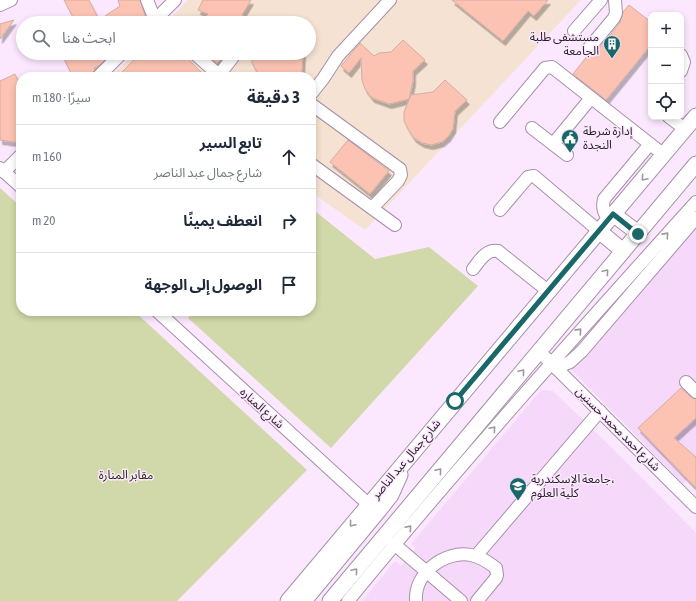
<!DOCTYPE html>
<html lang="ar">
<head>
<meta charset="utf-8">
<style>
  body { margin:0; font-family:"Asap Condensed","Noto Sans Arabic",sans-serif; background:#f6f6f7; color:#1f2937; direction:rtl }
  .controls { position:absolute; right:12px; top:12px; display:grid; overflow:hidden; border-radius:8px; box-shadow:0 2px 6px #0003 }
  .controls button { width:36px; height:36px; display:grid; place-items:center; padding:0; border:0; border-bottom:1px solid #e0e1e3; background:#fff; color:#1f2937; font:20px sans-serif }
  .stop { position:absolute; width:12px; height:12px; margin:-9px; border:3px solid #196768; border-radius:50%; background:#fff }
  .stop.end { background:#196768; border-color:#fff; box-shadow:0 1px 4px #0008 }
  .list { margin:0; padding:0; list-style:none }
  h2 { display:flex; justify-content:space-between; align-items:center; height:52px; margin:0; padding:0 16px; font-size:17px }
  h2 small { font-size:13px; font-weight:400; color:#747a83 }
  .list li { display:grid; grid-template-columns:26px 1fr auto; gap:12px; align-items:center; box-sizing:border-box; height:64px; padding:0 16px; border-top:1px solid #e0e1e3 }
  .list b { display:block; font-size:15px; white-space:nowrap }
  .list p { margin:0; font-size:13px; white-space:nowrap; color:#747a83 }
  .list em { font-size:13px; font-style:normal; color:#747a83 }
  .icon { flex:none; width:22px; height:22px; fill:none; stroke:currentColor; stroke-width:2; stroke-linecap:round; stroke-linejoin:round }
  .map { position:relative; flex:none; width:696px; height:601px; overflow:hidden; direction:ltr }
  .search { position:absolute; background:#fff; box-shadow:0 2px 6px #0003; left:16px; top:16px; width:300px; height:44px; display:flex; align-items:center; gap:10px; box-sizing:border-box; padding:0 14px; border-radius:22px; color:#747a83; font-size:15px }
  .panel { position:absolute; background:#fff; box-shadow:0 2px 6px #0003; left:16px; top:72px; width:300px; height:244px; border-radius:16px; direction:rtl }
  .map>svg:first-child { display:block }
</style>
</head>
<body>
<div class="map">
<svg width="696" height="601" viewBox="0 0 696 601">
  <defs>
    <filter id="shadow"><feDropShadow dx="2.5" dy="4.5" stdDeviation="0" flood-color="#0004"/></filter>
  </defs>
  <rect width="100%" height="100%" fill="#fce8fe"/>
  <polygon fill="#f5e2d2" points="188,0 581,0 365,230 311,192 311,77 110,77 135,53 309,53 309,23 165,23"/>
  <g fill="#f6d8fa">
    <polygon points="696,203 696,470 683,484 563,361"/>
    <polygon points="544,390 553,391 623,459 696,533 696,601 362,601 395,561 401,566 416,548 411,544 537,395 541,391"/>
  </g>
  <g fill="#d1d8a9">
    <polygon points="0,188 21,207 21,311 134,311 307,470 177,601 0,601"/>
    <polygon points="311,208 375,259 429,247 478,286 331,448 188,318 194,311 311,311"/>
  </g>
  <g fill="#fcc3b3" stroke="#d3ada3" filter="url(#shadow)">
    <polygon points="64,0 89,0 99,20 120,6 118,0 140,0 146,18 145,23 76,23"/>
    <polygon points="203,0 251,0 242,15 252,23 200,23 208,14 198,10"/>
    <polygon points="452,0 548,0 534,16 528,11 503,41"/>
    <polygon points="629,5 651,22 651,45 606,100 573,74 588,55 595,53 620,23 623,12"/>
    <polygon points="14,20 0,39 0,24"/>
    <polygon points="403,40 425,60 413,71 413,81 409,99 389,104 372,98 365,89 362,80 361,58 349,73 341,66 360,43 374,56 379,53 391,52"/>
    <polygon points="61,53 111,53 100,65 94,68 95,70 91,77 73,77"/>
    <polygon points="141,53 182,53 206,77 117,77"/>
    <polygon points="205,53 226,53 217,63"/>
    <polygon points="252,53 303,53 302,71 297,77 260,77 252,63"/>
    <polygon points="15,74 21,87 21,143 0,140 0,81"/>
    <polygon points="445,80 467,100 455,111 453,129 448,137 442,142 431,145 422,143 414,138 408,129 404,121 404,112 411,95 433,92"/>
    <polygon points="348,140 389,171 370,194 330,162"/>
    <polygon points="681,388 691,397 696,399 696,418 674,438 696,457 696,488 638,428"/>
  </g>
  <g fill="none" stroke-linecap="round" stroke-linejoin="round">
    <g stroke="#a68fa9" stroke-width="14">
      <g id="minor">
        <polyline points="147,0 155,20 159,23"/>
        <polyline points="0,5 11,0"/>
        <polyline points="152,23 175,0"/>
        <polyline points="574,31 601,0"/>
        <polyline points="589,48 614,18 616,13 615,0"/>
        <polyline points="194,53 221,77"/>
        <polyline points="681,55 684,62 681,71"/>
        <polyline points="219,75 236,53"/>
        <polyline points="98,77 122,53"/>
        <polyline points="311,94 323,79 338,56 390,0"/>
        <polyline points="311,104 400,169 401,175 398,181 372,208"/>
        <polyline points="669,117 685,129"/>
        <polyline points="500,122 545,68 552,67 664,155"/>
        <polyline points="532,128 567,155"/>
        <polyline points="553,144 591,98"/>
        <polyline points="311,164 395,225"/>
        <polyline points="0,168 21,187"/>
        <polyline points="4,172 21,155"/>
        <polyline points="500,210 528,177 534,176 599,231"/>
        <path d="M609 219C603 213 602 207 604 199L650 144"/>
        <path d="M473 269C480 260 486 249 498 251L548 291"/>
        <polyline points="157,311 368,504"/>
        <polyline points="545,357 696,507"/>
        <polyline points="556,368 570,362 582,351 696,218"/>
        <polyline points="686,382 696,392"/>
        <polyline points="394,544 461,601"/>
        <polyline points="476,556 600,411"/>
        <path d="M348 601C460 464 578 333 696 202"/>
        <path d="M416 601C414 573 445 550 471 555 481 557 488 562 496 568L497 575 496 578 477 601"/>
      </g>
    </g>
    <g stroke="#a68fa9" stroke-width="17">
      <g id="major">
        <polyline points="613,214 638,233"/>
        <polyline points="599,231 623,251"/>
        <polyline points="288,601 696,116"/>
        <polyline points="304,601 380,509 391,495 400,475"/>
        <polyline points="330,601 696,164"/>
      </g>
    </g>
    <use href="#minor" stroke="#fff" stroke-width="12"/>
    <use href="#major" stroke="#fff" stroke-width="15"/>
  </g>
  <defs><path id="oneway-chevron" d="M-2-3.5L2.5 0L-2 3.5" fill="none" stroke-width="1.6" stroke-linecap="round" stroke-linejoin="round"/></defs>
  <g stroke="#9d999e">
    <use href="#oneway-chevron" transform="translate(644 178) rotate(130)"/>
    <use href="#oneway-chevron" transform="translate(666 235) rotate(-48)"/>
    <use href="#oneway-chevron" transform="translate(606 272) rotate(-50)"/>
    <use href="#oneway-chevron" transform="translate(579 331) rotate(-48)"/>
    <use href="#oneway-chevron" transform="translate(522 372) rotate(-50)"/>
    <use href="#oneway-chevron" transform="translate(493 429) rotate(-49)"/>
    <use href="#oneway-chevron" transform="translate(439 471) rotate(-50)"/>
    <use href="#oneway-chevron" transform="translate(352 524) rotate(130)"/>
    <use href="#oneway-chevron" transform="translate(409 528) rotate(-49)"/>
    <use href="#oneway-chevron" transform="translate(355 571) rotate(-50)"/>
  </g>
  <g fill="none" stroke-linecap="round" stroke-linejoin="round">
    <polyline stroke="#196768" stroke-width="5" points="455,401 613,214 638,234"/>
  </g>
  <defs>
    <g id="building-pin" transform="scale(0.9)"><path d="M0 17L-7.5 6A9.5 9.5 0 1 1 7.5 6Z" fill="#196768" stroke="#fce8fe"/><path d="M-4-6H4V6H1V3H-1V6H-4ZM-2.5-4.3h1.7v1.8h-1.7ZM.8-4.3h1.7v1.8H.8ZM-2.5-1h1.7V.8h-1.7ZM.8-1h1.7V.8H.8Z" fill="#fff"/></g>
    <g id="civic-pin" transform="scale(0.9)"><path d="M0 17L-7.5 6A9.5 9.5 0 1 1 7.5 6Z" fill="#196768" stroke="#fce8fe"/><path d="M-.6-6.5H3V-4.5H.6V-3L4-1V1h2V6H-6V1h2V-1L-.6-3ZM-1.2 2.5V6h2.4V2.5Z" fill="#fff"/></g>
    <g id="university-pin" transform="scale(0.9)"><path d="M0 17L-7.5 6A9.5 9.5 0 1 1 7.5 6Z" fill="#196768" stroke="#fce8fe"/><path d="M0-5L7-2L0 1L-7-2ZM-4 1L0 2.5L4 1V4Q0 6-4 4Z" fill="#fff"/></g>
  </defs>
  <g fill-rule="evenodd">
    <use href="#building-pin" x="612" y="44"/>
    <use href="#civic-pin" x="570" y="138"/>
    <use href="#university-pin" x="518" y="486"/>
  </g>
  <g text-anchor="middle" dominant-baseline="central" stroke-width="3" stroke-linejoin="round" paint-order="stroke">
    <g font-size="12" fill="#261d28" stroke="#fce8fe" text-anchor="start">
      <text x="599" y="37" text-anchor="end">مستشفى طلبة<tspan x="599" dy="14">الجامعة</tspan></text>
      <text x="583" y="131">إدارة شرطة<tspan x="583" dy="14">النجدة</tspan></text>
      <text x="531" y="479">جامعة الإسكندرية،<tspan x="531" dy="14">كلية العلوم</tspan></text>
    </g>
    <g font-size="12" fill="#261d28" stroke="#fce8fe">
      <text transform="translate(262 408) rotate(42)">شارع المناره</text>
      <text transform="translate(618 429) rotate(45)">شارع احمد محمد حسنين</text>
      <text transform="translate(406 459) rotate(-50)">شارع جمال عبد الناصر</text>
    </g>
    <g font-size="12" fill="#2a2d10" stroke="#fce8fe">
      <text x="126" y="475">مقابر المنارة</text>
    </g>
  </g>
</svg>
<div class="controls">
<button>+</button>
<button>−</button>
<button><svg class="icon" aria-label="locate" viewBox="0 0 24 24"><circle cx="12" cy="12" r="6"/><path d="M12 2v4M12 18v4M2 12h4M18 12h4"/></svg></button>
</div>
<div class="stop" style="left:455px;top:401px"></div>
<div class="stop end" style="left:638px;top:234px"></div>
<div class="search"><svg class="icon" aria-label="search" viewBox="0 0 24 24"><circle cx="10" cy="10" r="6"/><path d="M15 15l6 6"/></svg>ابحث هنا</div>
<section class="panel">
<h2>3 دقيقة<small>سيرًا · 180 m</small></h2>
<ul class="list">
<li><svg class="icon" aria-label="ahead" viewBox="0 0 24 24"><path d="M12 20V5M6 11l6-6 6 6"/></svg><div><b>تابع السير</b><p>شارع جمال عبد الناصر</p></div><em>160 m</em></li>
<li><svg class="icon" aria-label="right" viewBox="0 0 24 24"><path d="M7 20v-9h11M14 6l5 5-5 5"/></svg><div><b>انعطف يمينًا</b></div><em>20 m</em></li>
<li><svg class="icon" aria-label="arrive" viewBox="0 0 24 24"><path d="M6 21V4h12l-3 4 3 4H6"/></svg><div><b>الوصول إلى الوجهة</b></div></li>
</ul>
</section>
</div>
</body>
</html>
